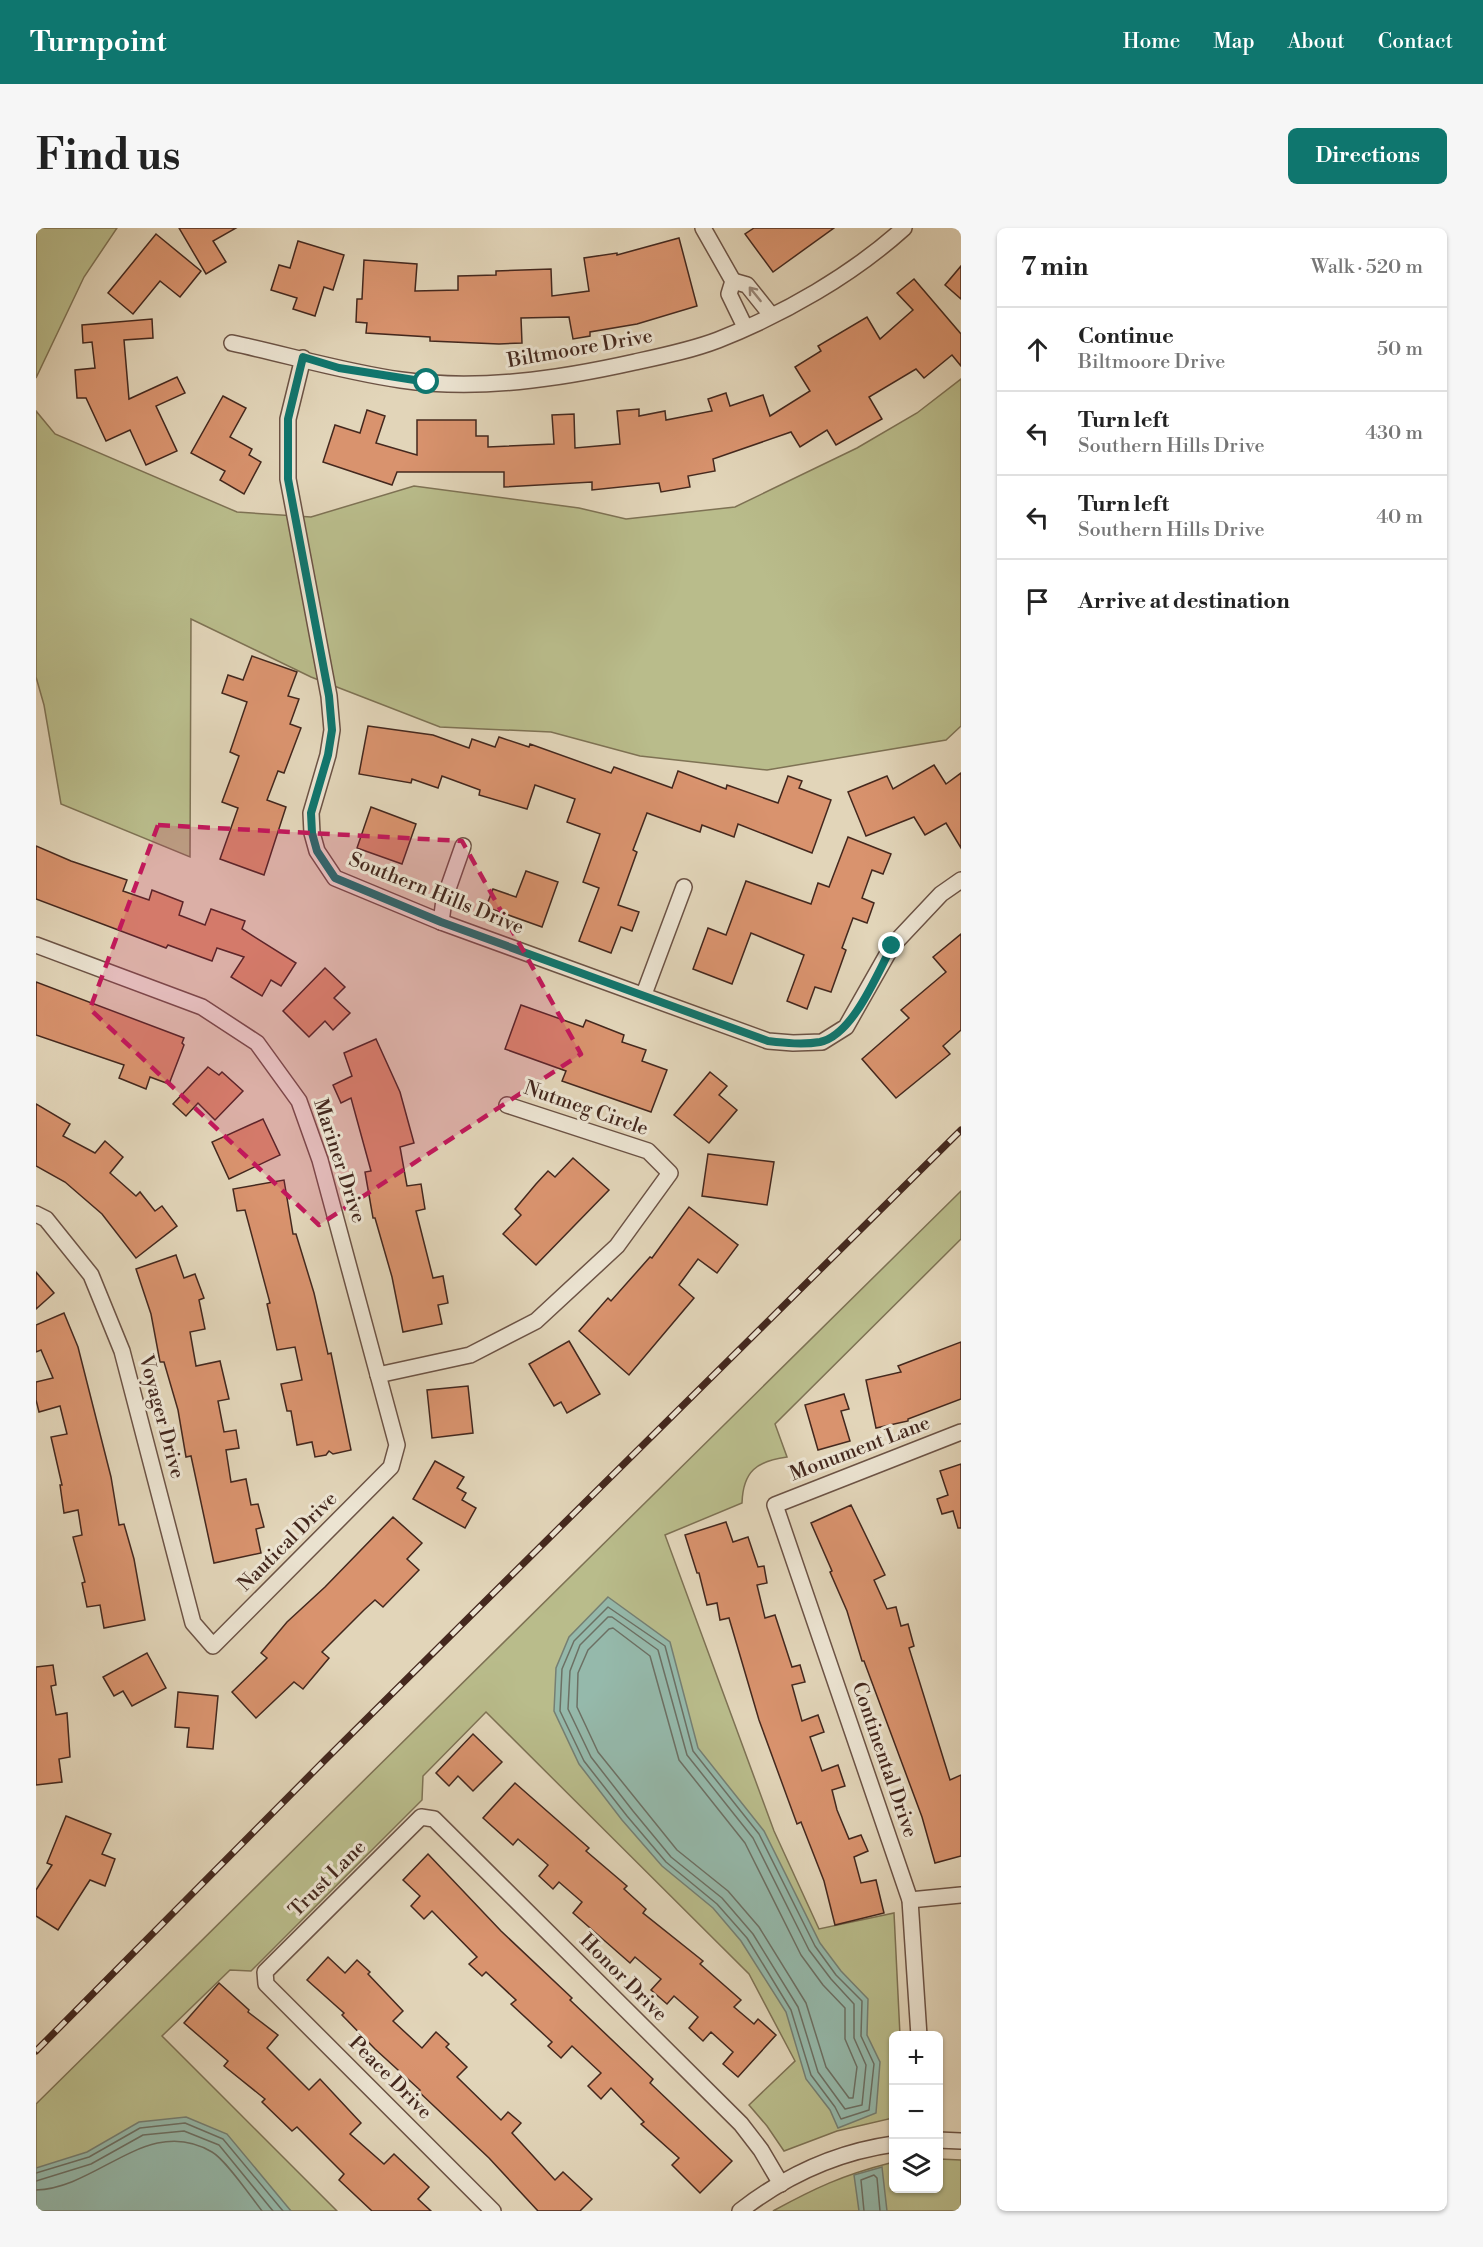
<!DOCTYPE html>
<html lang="en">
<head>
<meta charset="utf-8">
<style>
  body { margin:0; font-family:"Libre Bodoni",serif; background:#f6f6f6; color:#222 }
  .controls { position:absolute; right:18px; bottom:18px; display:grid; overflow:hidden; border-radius:9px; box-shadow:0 2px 4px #0004 }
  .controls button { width:54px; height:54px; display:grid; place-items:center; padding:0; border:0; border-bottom:2px solid #e0e0e0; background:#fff; color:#222; font:30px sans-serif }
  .stop { position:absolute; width:18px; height:18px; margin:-14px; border:4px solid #0f766e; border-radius:50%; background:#fff }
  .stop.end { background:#0f766e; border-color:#fff; box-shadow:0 2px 6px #0008 }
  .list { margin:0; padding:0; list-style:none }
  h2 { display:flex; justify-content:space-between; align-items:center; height:78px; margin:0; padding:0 24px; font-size:26px }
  h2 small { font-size:20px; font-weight:400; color:#767676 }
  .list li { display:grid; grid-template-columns:39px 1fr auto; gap:18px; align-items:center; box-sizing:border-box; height:84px; padding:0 24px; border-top:2px solid #e0e0e0 }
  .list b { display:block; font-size:22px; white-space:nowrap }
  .list p { margin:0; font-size:20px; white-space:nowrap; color:#767676 }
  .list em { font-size:20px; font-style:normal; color:#767676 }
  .icon { flex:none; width:33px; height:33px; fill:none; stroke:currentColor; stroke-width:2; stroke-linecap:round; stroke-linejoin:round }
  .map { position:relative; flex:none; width:925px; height:1983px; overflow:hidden; border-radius:9px }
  header { display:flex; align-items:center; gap:36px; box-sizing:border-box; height:84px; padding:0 30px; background:#0f766e; color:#fff }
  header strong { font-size:28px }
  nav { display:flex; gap:33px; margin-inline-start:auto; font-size:21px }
  .intro { display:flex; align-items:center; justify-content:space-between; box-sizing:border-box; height:144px; padding:0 36px }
  h1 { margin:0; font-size:42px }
  .button { padding:15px 27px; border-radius:9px; background:#0f766e; color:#fff; font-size:21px; font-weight:700 }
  main { display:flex; gap:36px; padding:0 36px }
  aside { flex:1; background:#fff; border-radius:9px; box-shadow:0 2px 4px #0004 }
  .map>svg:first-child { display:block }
</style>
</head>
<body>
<header>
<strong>Turnpoint</strong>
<nav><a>Home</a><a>Map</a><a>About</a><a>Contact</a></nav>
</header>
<div class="intro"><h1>Find us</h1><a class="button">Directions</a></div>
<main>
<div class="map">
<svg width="925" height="1983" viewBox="0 0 925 1983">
  <rect width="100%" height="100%" fill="#e2d5b9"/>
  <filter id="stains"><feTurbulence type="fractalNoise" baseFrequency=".00333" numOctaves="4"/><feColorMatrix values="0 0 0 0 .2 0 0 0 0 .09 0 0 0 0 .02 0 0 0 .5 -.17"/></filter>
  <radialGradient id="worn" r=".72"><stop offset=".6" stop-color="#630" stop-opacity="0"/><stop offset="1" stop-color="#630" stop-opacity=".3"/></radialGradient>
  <g fill="#b9bc8b" stroke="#7e7254" stroke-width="1.5">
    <polygon points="0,0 81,0 48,49 0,150"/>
    <polygon points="925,151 925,498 910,512 731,542 604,528 515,504 404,499 275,449 155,391 154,629 25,576 8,477 0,449 0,183 19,206 201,284 275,289 378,258 543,280 590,291 699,279 821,220 881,185"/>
    <path d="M925 963V1011L739 1196 751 1229C721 1233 707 1243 706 1275L629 1307 738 1603 783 1701 858 1685 864 1807 858 1808 857 1890 801 1903 748 1923 731 1898 713 1877 759 1833 713 1746 450 1484 387 1548 386 1572 215 1743 194 1742 126 1808 301 1983H0V1876Z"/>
    <path d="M903 1931 925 1932V1983H737C779 1960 807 1947 854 1935H857L858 1960H902Z"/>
  </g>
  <g fill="#95b9ab" stroke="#757f73" stroke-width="1.5">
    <polygon points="572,1369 634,1414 662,1520 728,1603 784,1715 805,1743 832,1771 831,1807 844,1834 840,1885 802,1900 794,1882 770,1851 750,1784 705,1713 677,1680 626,1638 586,1592 543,1536 518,1483 520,1440 533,1409"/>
    <polygon points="150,1889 191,1906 255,1983 0,1983 0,1940 51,1924 103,1894"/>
    <polygon points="846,1939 851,1983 823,1983 818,1947"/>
  </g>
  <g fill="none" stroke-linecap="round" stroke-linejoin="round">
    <g stroke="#6c7064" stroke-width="1.5">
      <polygon points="572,1379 629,1418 657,1523 723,1606 779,1718 800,1747 826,1773 825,1808 838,1836 833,1882 805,1891 799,1879 775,1847 755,1782 711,1710 681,1676 630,1634 591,1588 548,1533 524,1483 526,1441 538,1413"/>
      <polygon points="572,1389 576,1389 622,1422 651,1527 717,1610 773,1722 795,1751 818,1776 818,1810 830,1837 826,1877 809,1881 782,1844 762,1779 717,1706 686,1670 635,1629 597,1583 555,1529 532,1481 534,1443 544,1417"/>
      <polygon points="573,1401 577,1400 614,1428 643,1532 709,1615 765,1727 787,1757 809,1780 809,1811 821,1839 817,1870 813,1870 790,1839 770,1775 723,1699 692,1663 641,1622 562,1524 541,1479 542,1445 552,1422"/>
      <polyline points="0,1945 53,1929 104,1900 149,1895 187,1911 247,1983"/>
      <polyline points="0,1953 55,1936 107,1907 148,1903 183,1917 237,1983"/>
      <path d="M0 1962C63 1960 112 1886 176 1924 190 1932 215 1969 226 1983"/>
      <polyline points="828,1983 825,1952 838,1947 841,1950 844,1983"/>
    </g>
  </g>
  <g fill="#d9936e" stroke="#44281e" stroke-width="1.5">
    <polygon points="143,0 200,0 177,13 190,34 170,46"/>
    <polygon points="718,0 798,0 737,44 709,6"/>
    <polygon points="120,6 165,43 144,69 124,53 97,86 72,65"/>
    <polygon points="643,10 661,78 601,96 554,104 554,108 537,111 533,89 485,90 486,115 463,116 394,113 394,109 330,105 331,95 320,94 321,71 326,71 328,32 381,36 379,63 422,62 422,48 460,47 460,43 515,41 516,68 553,63 548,30 581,25 581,27"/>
    <polygon points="262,13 308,27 297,62 288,59 279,88 257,81 261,70 235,62 243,37 254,40"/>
    <polygon points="925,38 925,71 909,57"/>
    <polygon points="878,51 925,106 925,138 916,127 888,150 880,141 833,169 846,191 800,217 791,202 764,219 755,204 677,231 679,243 652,248 654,259 625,264 623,255 556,262 556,254 468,259 468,244 361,244 356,257 287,234 299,197 324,205 331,182 349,188 340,215 381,227 381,192 440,192 440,208 452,208 452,219 518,216 516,187 538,186 539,220 584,216 581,183 603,181 603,188 629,183 630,192 676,183 672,171 690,165 694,178 727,167 734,188 774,163 759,139 785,123 782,118 831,89 844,111 877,82 861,65"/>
    <polygon points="116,91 117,110 88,112 93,171 141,149 149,165 120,178 141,223 110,237 94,202 70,213 50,170 41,170 39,142 59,140 56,114 47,115 46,97"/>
    <polygon points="187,168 210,180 194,209 216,221 213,227 225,234 208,266 184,252 189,243 155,225"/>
    <polygon points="216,428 261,444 252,468 263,471 254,496 265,500 248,545 242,543 231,572 250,579 228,647 184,631 202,580 186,574 203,528 194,524 211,474 186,465 192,447 207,452"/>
    <polygon points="332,498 397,507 433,520 436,511 459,519 463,509 493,519 494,516 575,545 578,539 636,560 642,543 690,561 691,557 742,575 752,548 766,553 763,560 795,572 776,625 702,596 698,609 666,597 664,604 611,585 597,622 601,624 582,677 603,684 596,703 585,699 575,725 543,713 563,660 547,654 564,606 531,594 539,571 499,557 491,581 443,567 444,562 406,548 402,560 376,551 375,555 323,546"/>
    <polygon points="898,537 910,556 925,545 925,620 910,595 889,607 878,589 830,608 812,564 851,548 857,561"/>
    <polygon points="335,579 380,596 366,636 321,620"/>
    <polygon points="812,609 855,626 847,646 836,642 826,670 838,675 831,695 817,690 806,720 810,722 795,764 779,759 771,781 751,773 768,727 715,705 696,756 657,741 672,700 690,707 710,653 775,676 782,655 793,659"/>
    <polygon points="0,618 35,633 91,652 87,663 113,672 116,662 147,674 143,687 169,697 175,681 209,693 206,701 260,735 245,758 235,752 226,768 195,749 208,729 181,720 176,733 132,717 130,720 0,671"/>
    <polygon points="490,643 522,654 506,699 450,679 457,661 480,669"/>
    <polygon points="925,706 925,802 907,818 914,826 860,870 826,831 873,790 865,782 910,744 897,729"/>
    <polygon points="289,740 309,759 298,770 314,785 297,802 289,793 273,809 247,783"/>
    <polygon points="0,754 148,810 146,815 148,817 133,856 114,849 110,861 83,850 88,837 0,807"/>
    <polygon points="485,777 547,799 550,792 588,807 586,814 610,822 606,833 631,842 615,884 526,853 530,843 469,821"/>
    <polygon points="340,811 364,864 378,915 364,919 371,958 385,956 389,981 380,983 397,1050 407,1048 412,1075 402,1077 406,1096 367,1104 356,1049 339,990 337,990 329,944 335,943 315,870 305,875 297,857 316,848 308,825"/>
    <polygon points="172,839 183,847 186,844 207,863 179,892 162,875 150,888 137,876"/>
    <polygon points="674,844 691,858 683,867 701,882 673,915 638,887"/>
    <polygon points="0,876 34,896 27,908 59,925 69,913 87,929 74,945 100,968 104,964 119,983 126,978 141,998 100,1030 66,986 29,954 0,938"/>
    <polygon points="227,891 244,927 193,951 176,914"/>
    <polygon points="672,926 738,934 731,977 666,968"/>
    <polygon points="537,930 573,962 500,1037 467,1006 485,987 479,981 500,956 512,943 519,949"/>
    <polygon points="248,952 257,1006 260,1006 278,1065 292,1126 295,1125 315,1222 297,1226 293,1223 290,1227 279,1229 276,1214 261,1217 255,1183 251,1183 245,1156 266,1152 259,1119 241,1122 231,1076 234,1075 209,982 201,983 197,961"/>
    <polygon points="653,979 702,1017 681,1045 662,1031 643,1057 658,1070 593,1147 543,1103 572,1070 575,1073 614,1029 616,1030"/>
    <polygon points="140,1027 148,1050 159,1046 168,1070 163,1072 169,1101 154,1104 160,1138 184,1133 193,1171 182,1173 188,1204 200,1202 203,1220 190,1222 195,1254 210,1251 215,1277 222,1276 228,1299 220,1301 225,1325 178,1335 155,1228 150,1229 142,1182 128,1134 124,1134 115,1086 100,1041"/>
    <polygon points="0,1044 18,1065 0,1081"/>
    <polygon points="28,1085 42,1119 75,1249 83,1297 88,1296 98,1331 109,1392 68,1400 64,1377 51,1379 46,1355 49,1354 37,1309 46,1307 42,1282 28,1285 24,1257 26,1257 15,1209 31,1206 24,1178 3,1184 0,1172 0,1154 17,1150 5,1122 0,1124 0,1097"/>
    <polygon points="533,1113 564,1166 531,1185 525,1174 518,1178 493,1136"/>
    <polygon points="925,1114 925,1171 872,1191 872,1193 840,1200 830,1152 865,1144 862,1138"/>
    <polygon points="432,1158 437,1205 396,1210 391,1162"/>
    <polygon points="808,1166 813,1181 805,1183 814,1213 782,1222 769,1177"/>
    <polygon points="399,1233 428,1249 421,1260 430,1265 426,1272 440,1280 429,1300 377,1271"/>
    <polygon points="925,1236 925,1300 922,1300 917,1283 906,1286 901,1271 912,1267 904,1243"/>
    <polygon points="815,1277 849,1347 838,1352 851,1381 860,1379 865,1398 872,1396 878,1418 873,1420 914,1552 925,1547 925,1628 899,1635 886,1589 828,1433 826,1433 811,1383 794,1344 796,1343 775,1295"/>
    <polygon points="357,1289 386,1315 371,1331 383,1342 347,1379 339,1372 328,1382 286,1424 293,1430 267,1461 258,1454 220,1490 196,1464 231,1430 225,1425 251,1394 289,1359"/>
    <polygon points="690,1294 697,1314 712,1309 722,1339 728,1338 731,1355 721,1357 729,1390 739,1387 756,1439 764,1437 769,1454 756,1457 766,1493 782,1487 788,1504 774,1509 786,1543 802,1537 809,1558 796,1562 801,1582 813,1611 825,1607 832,1623 818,1629 825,1655 840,1652 848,1685 799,1697 788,1653 765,1594 761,1596 723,1492 693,1390 684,1392 681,1375 671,1377 663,1345 661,1345 649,1307"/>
    <polygon points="111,1425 130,1460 96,1478 87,1463 78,1468 67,1449"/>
    <polygon points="17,1437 20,1457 15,1458 20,1487 31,1485 34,1529 23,1531 26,1554 0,1557 0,1439"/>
    <polygon points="142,1464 182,1468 177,1521 151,1519 153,1500 139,1499"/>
    <polygon points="437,1506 466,1534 437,1563 422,1548 413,1558 400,1545"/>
    <polygon points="479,1555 553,1620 550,1623 591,1658 588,1661 610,1681 607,1685 667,1733 664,1736 705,1772 698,1779 718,1796 722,1791 740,1807 702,1849 687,1836 697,1824 675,1804 667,1813 653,1800 662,1789 638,1768 631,1776 615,1762 625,1751 599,1729 594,1735 537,1685 546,1674 523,1654 517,1661 503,1648 512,1637 482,1611 477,1617 447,1590"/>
    <polygon points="30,1588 75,1606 66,1626 79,1631 69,1658 54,1652 22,1702 0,1688 0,1662 16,1637 11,1635"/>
    <polygon points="392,1626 465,1703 536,1770 534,1772 617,1851 614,1855 696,1933 664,1965 636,1937 643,1930 605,1896 608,1894 575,1860 565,1871 552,1858 565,1845 536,1818 525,1830 512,1818 516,1814 475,1776 480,1772 450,1744 446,1748 433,1736 441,1729 396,1683 388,1691 375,1678 384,1668 367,1652"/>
    <polygon points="292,1729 309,1745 321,1732 334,1744 332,1746 367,1783 357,1793 386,1820 400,1804 413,1816 410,1819 431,1839 421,1849 465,1892 472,1884 485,1895 476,1905 519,1952 527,1944 556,1971 544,1983 502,1983 453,1930 382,1863 384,1862 339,1821 306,1787 308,1785 271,1752"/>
    <polygon points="183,1755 213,1782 212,1784 242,1807 231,1820 273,1862 284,1851 325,1895 314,1906 348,1936 358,1926 393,1959 382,1971 395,1983 336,1983 303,1952 308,1946 261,1899 256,1903 226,1874 229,1871 188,1838 192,1833 148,1795"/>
  </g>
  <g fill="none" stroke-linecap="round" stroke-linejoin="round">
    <g stroke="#6c5345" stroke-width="18">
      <g id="minor">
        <polyline points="667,0 697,53 693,66 709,99"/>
        <polyline points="697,53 711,57 735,87"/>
        <path d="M196 115C252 127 308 144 365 152 443 163 523 151 599 134 627 128 656 122 682 112 748 86 816 47 868 0"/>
        <polyline points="267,130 252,191 252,251 293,468 296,502 292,527 275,585 276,605 281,623 299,650 405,694 732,813 757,815 786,814 810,799 856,718 905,666 925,652"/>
        <polyline points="405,694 408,672 427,618"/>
        <polyline points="0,717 166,779 221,815 263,873 284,932 361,1217 355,1239 177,1418 157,1395 86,1123 55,1047 10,991 0,986"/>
        <polyline points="608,766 648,659"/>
        <polyline points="342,1147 434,1127 500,1093 581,1018 634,945 612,923 471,877"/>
        <polyline points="874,1672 925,1667"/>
        <polyline points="883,1808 874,1672 739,1277 925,1204"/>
        <polyline points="902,1912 925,1913"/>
        <polyline points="457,1983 230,1756 229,1744 385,1589 398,1591 705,1896 725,1922 745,1956"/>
        <path d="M704 1983C749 1948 801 1924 858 1916"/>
      </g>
    </g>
    <use href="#minor" stroke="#ece4d2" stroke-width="15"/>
    <g stroke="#44281e" stroke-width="7">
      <polyline id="rail" points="0,1823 291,1530 925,902"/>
    </g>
    <use href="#rail" stroke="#ece4d2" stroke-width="4.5" stroke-dasharray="14" stroke-linecap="butt"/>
  </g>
  <defs><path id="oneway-shaft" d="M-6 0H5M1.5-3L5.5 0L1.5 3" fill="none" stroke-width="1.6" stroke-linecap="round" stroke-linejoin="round" transform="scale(1.5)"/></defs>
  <use stroke="#988678" href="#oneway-shaft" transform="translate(719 66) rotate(-129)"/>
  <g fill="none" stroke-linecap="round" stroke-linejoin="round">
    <path stroke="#0f766e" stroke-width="8" d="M391 154 303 140 267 129 252 191V251L293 468 296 502 292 527 275 585 276 605 281 623 299 650 405 694 732 813C749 815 767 817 784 814 817 807 841 746 856 718"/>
  </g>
  <path fill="#c2185b" fill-opacity="0.2" stroke="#c2185b" stroke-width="4.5" stroke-dasharray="12 8" stroke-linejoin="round" d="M122 597 426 613 545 826 283 997 54 781Z"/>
  <g text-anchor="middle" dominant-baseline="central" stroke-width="6" stroke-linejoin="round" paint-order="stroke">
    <g font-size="20" fill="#44281e" stroke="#ece4d2">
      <text transform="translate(544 121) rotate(-10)">Biltmoore Drive</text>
      <text transform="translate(400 666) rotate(22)">Southern Hills Drive</text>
      <text transform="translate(550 881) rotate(19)">Nutmeg Circle</text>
      <text transform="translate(303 933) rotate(72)">Mariner Drive</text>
      <text transform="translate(125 1189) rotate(75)">Voyager Drive</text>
      <text transform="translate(824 1221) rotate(-21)">Monument Lane</text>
      <text transform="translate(252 1314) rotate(-45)">Nautical Drive</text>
      <text transform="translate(848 1532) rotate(71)">Continental Drive</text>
      <text transform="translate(292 1651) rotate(-45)">Trust Lane</text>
      <text transform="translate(587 1750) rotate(45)">Honor Drive</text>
      <text transform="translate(354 1850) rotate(45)">Peace Drive</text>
    </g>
  </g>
  <rect width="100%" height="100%" filter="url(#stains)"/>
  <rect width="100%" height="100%" fill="url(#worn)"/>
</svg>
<div class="controls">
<button>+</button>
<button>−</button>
<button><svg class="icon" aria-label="layers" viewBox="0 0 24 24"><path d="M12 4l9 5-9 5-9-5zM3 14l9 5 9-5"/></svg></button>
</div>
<div class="stop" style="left:391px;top:154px"></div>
<div class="stop end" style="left:856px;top:718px"></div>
</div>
<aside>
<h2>7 min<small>Walk · 520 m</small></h2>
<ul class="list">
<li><svg class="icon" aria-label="ahead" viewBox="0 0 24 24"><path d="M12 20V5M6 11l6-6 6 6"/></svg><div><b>Continue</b><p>Biltmoore Drive</p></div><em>50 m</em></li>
<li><svg class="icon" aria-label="left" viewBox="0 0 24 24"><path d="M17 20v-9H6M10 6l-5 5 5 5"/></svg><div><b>Turn left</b><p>Southern Hills Drive</p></div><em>430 m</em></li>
<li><svg class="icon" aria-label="left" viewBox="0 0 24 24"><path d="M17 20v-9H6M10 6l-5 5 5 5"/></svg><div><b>Turn left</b><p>Southern Hills Drive</p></div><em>40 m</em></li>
<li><svg class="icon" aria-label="arrive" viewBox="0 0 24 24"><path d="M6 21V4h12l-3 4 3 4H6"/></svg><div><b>Arrive at destination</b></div></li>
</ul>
</aside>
</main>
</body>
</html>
